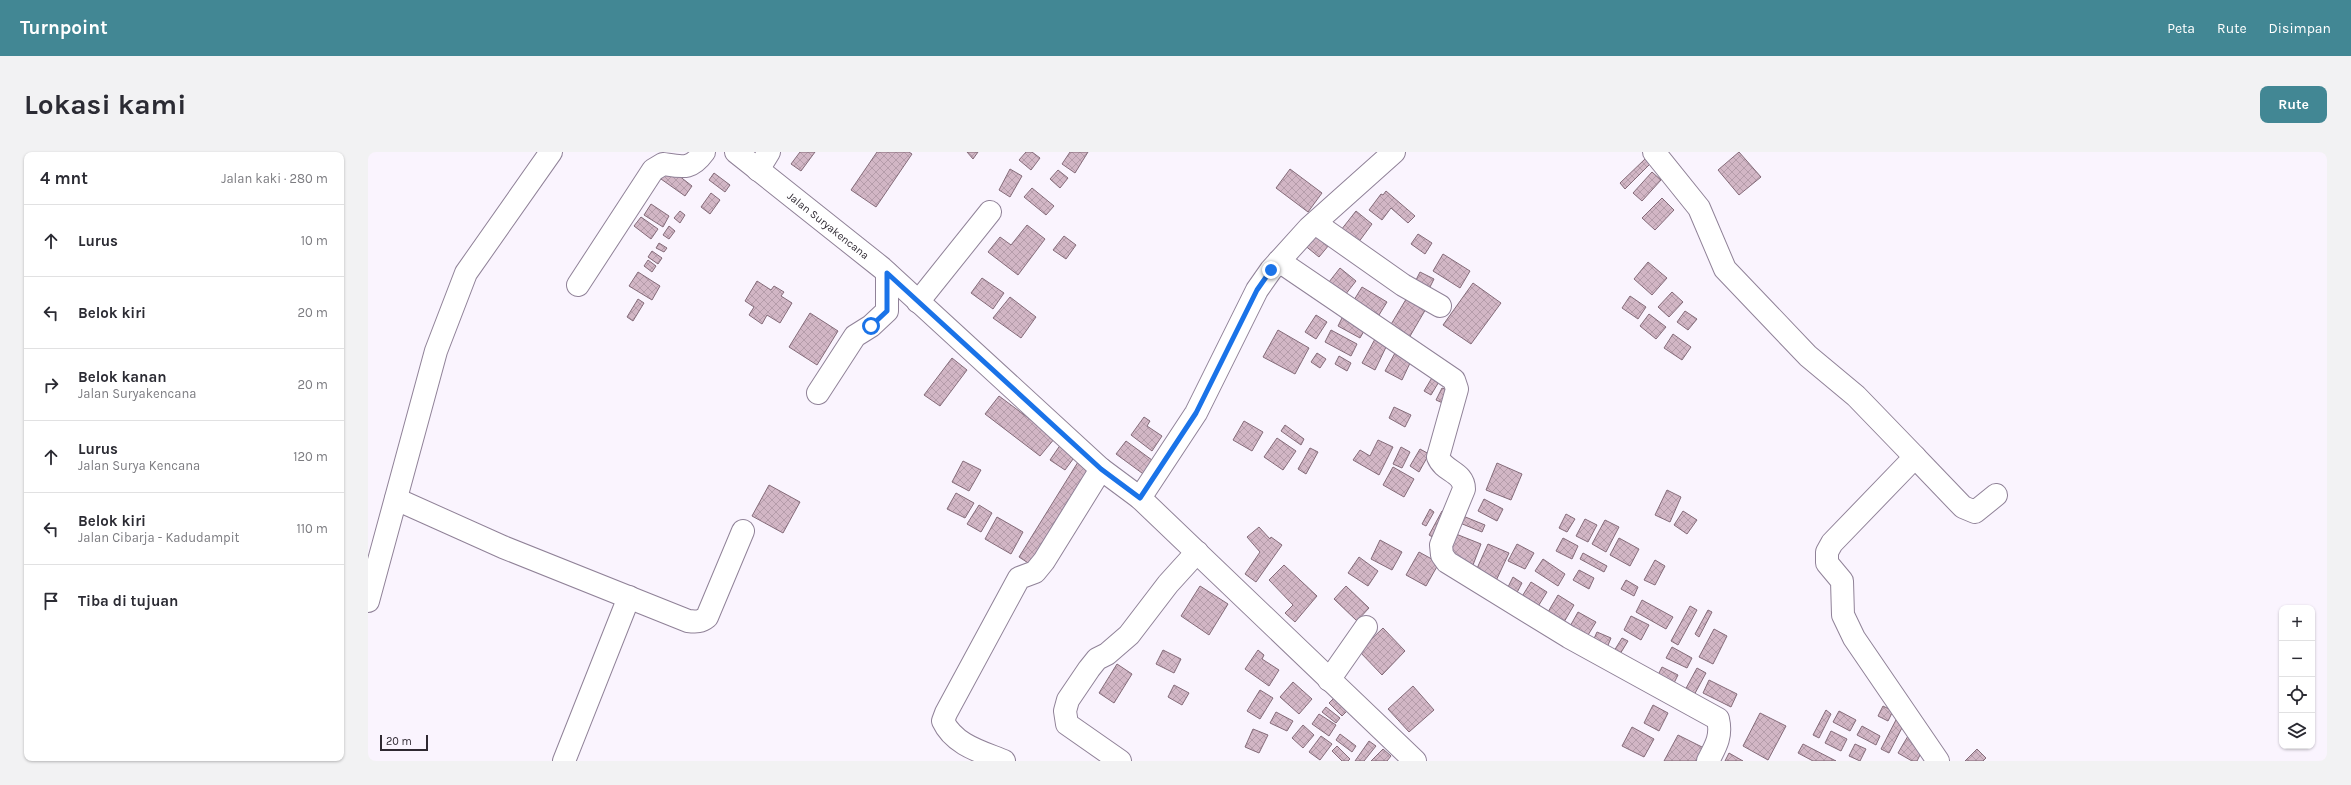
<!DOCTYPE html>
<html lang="id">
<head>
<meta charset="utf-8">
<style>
  body { margin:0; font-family:Karla,sans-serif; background:#f2f2f3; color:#2b2b33 }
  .controls { position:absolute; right:12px; bottom:12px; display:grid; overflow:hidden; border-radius:8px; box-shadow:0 1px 3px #0004 }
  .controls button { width:36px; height:36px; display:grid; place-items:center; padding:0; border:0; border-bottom:1px solid #e1e1e2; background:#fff; color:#2b2b33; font:20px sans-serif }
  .scale { position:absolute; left:12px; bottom:10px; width:48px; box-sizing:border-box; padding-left:4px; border:2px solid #2f2932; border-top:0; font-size:11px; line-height:14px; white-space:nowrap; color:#2f2932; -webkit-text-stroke:3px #faf4fe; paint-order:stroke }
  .stop { position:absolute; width:12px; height:12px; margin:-9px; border:3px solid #1a73e8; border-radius:50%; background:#fff }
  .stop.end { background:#1a73e8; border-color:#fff; box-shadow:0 1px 4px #0008 }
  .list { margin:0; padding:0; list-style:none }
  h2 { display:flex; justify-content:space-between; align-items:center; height:52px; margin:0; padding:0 16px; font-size:17px }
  h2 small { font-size:13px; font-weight:400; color:#7c7c81 }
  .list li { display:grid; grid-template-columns:26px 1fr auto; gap:12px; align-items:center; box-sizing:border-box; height:72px; padding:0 16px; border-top:1px solid #e1e1e2 }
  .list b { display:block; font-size:15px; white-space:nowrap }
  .list p { margin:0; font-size:13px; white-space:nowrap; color:#7c7c81 }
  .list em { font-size:13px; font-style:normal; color:#7c7c81 }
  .icon { flex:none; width:22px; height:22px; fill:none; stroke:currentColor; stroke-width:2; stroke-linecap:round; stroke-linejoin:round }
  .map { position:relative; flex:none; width:1959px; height:609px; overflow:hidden; border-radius:8px }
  header { display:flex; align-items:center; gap:24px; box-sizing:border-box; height:56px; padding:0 20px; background:#428794; color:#fff }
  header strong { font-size:19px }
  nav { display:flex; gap:22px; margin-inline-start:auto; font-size:14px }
  .intro { display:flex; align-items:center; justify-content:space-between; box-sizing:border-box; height:96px; padding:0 24px }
  h1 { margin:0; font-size:28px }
  .button { padding:10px 18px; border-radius:8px; background:#428794; color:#fff; font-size:14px; font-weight:700 }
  main { display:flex; gap:24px; padding:0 24px }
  aside { flex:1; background:#fff; border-radius:8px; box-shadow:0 1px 3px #0004 }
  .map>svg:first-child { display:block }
</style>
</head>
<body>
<header>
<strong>Turnpoint</strong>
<nav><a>Peta</a><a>Rute</a><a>Disimpan</a></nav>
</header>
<div class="intro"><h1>Lokasi kami</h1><a class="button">Rute</a></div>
<main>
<aside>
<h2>4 mnt<small>Jalan kaki · 280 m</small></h2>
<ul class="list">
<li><svg class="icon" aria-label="ahead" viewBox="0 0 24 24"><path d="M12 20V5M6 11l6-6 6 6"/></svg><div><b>Lurus</b></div><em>10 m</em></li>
<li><svg class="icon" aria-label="left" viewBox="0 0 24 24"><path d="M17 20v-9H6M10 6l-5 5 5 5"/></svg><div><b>Belok kiri</b></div><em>20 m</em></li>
<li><svg class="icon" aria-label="right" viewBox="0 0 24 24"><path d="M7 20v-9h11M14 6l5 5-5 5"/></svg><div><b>Belok kanan</b><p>Jalan Suryakencana</p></div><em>20 m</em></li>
<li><svg class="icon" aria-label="ahead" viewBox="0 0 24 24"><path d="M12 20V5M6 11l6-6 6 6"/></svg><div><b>Lurus</b><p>Jalan Surya Kencana</p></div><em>120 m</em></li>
<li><svg class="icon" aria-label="left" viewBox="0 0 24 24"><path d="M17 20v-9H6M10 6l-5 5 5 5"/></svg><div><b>Belok kiri</b><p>Jalan Cibarja - Kadudampit</p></div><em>110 m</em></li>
<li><svg class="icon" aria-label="arrive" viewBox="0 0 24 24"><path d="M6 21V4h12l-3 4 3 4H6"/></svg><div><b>Tiba di tujuan</b></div></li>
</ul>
</aside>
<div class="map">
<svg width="1959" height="609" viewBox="0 0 1959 609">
  <defs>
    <pattern id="building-cross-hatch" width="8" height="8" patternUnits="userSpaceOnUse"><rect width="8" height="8" fill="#d2b6c5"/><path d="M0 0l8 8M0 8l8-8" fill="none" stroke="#b59caa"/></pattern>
  </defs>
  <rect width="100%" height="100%" fill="#faf4fe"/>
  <g fill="url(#building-cross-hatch)" stroke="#846b79">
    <polygon points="432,0 447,0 433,19 423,12"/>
    <polygon points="509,0 541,0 544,2 508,55 483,38"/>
    <polygon points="599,0 610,0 605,7"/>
    <polygon points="658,0 664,0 672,6 663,18 651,8"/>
    <polygon points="702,0 720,0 707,21 694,12"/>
    <polygon points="1371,0 1393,25 1371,43 1350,18"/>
    <polygon points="1277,7 1282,12 1257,37 1252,31"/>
    <polygon points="301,16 324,34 317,44 293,27"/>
    <polygon points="642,17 654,24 642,45 631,38"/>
    <polygon points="922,17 954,41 940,60 908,36"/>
    <polygon points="690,18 700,26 692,36 682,27"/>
    <polygon points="1284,20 1293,28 1274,49 1265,41"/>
    <polygon points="346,21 362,33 357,40 341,28"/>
    <polygon points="664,36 686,54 678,63 656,45"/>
    <polygon points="1018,39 1047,64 1040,71 1023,56 1014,68 1001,58 1013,42 1015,43"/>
    <polygon points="343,41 352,48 342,62 333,55"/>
    <polygon points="1294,46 1306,58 1287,78 1274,66"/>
    <polygon points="283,52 301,64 295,75 276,63"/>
    <polygon points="312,59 317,63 312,71 306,66"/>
    <polygon points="988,59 1004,72 990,91 973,78"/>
    <polygon points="273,65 290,77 283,87 266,74"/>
    <polygon points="659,73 677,87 650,123 620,100 632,85 643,93"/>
    <polygon points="301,74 307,79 301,87 295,83"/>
    <polygon points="946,79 961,93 951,105 935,92"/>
    <polygon points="1050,82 1064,91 1057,102 1043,92"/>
    <polygon points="696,84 708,93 698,107 685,98"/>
    <polygon points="291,91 299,96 296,100 288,96"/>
    <polygon points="284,99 294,106 290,112 280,105"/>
    <polygon points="1075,102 1102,119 1092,136 1065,119"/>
    <polygon points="280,108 288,114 284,120 276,114"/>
    <polygon points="1280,110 1299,126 1284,143 1266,127"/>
    <polygon points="972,116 988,129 977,143 961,130"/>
    <polygon points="270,120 292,134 284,148 261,134"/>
    <polygon points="1052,120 1066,127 1061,137 1047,130"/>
    <polygon points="614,126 636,141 625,157 603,141"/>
    <polygon points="389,129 403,138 406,134 416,140 413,144 424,151 412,171 399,163 394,172 381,163 386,155 377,149"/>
    <polygon points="1105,131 1133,151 1103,192 1075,173"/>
    <polygon points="994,135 1019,150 1011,163 986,148"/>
    <polygon points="1304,140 1315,150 1301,165 1290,155"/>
    <polygon points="1040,144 1059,155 1038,191 1019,179"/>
    <polygon points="1262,144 1278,155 1270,167 1254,156"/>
    <polygon points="642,145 668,165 653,186 625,166"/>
    <polygon points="270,147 276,151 265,169 259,165"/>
    <polygon points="1317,159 1329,167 1320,178 1309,170"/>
    <polygon points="977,160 1000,172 992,186 970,174"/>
    <polygon points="442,161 470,179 449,213 421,195"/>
    <polygon points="1281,162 1298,175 1288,187 1272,174"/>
    <polygon points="948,163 959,170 948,187 937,180"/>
    <polygon points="910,178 941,196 927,222 895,205"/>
    <polygon points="963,178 989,192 983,204 957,190"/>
    <polygon points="1305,182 1323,195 1314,208 1296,196"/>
    <polygon points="1007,187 1019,193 1007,218 994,211"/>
    <polygon points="949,201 958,207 952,216 943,210"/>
    <polygon points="1027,201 1043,209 1034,228 1017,219"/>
    <polygon points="971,204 983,211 979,219 967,212"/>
    <polygon points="584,206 599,218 572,254 556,243"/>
    <polygon points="1065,224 1072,228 1063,243 1056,239"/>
    <polygon points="1074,236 1082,239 1077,252 1068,248"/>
    <polygon points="631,244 687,286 672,304 617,262"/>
    <polygon points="1026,255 1043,263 1037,275 1021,266"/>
    <polygon points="776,265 782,269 779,274 794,284 784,299 763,283"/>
    <polygon points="876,269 895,280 884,299 865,288"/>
    <polygon points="917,273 936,287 933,293 913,279"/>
    <polygon points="909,286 928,299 915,318 896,305"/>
    <polygon points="1010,288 1025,295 1011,323 985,308 992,298 1002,304"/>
    <polygon points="758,289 788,311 778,324 748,302"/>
    <polygon points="693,292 708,303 697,318 682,308"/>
    <polygon points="1033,295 1042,300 1034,316 1025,312"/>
    <polygon points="942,296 950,300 938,322 930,317"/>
    <polygon points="1052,297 1061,302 1051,320 1042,314"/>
    <polygon points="595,309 613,318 601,339 584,330"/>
    <polygon points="710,310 727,320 668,416 651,405"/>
    <polygon points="1129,311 1154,322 1143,348 1118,338"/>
    <polygon points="1025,315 1046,327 1036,345 1015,333"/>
    <polygon points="401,333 432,350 415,381 384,364"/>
    <polygon points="1299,338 1313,345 1302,370 1287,363"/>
    <polygon points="588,341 606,351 597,366 579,357"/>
    <polygon points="1116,347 1135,357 1129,369 1110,359"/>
    <polygon points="611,353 624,361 613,380 599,372"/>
    <polygon points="1062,357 1066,360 1058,374 1054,372"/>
    <polygon points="1074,359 1081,363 1068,387 1061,383"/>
    <polygon points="1315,359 1329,368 1319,382 1306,373"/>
    <polygon points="1198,362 1207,367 1199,380 1191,376"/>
    <polygon points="1095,364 1117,373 1114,380 1092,371"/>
    <polygon points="629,365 655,380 643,402 617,387"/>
    <polygon points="1217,367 1229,373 1220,390 1208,384"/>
    <polygon points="1237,368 1251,375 1238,400 1224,392"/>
    <polygon points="891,375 902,387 903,385 914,393 888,430 877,422 892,400 879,385"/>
    <polygon points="1088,382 1113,392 1105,413 1080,403"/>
    <polygon points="1195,386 1210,394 1204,407 1188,399"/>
    <polygon points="1251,386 1271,397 1262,414 1242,403"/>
    <polygon points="1012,388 1034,400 1024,418 1003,407"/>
    <polygon points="1120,392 1141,401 1126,433 1106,423"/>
    <polygon points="1149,392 1166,401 1157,417 1140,409"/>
    <polygon points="1051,400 1071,411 1058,434 1038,423"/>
    <polygon points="1215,401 1239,414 1236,420 1212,407"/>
    <polygon points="991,405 1010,419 1000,434 980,421"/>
    <polygon points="1175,407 1197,422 1190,434 1167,419"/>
    <polygon points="1287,408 1297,414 1287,433 1276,428"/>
    <polygon points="916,413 949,444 927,470 917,461 925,453 901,428"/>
    <polygon points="1211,418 1226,426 1221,437 1205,428"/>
    <polygon points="1145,425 1154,431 1145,448 1136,443"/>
    <polygon points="1258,428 1270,435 1266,444 1253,437"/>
    <polygon points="1163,430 1179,440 1169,456 1153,446"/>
    <polygon points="832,434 860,452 841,483 813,464"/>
    <polygon points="978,434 1001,456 989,469 966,447"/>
    <polygon points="1190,443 1206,453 1196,470 1180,460"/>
    <polygon points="1274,448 1305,465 1298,477 1268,460"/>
    <polygon points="1322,454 1329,458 1310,493 1303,489"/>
    <polygon points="1340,458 1344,460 1331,485 1327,482"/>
    <polygon points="1210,460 1228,470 1217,488 1200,478"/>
    <polygon points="1263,464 1281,473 1273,488 1256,478"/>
    <polygon points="1015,476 1037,499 1014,523 991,499"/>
    <polygon points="1346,477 1359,484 1345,512 1331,505"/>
    <polygon points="1229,480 1243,486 1238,498 1224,491"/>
    <polygon points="1254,486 1260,489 1252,502 1246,499"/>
    <polygon points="1304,495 1324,506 1319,516 1298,506"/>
    <polygon points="795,498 813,507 806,521 788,512"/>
    <polygon points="890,498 896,503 894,507 911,518 901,534 877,517"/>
    <polygon points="749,512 764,522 746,551 731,541"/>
    <polygon points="1294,515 1310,523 1304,535 1288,527"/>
    <polygon points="1329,516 1338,521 1325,545 1316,540"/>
    <polygon points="1341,528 1369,542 1363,555 1335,541"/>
    <polygon points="925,530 944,547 931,562 912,545"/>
    <polygon points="806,533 821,541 814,553 800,545"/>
    <polygon points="1045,534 1066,558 1041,580 1020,557"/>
    <polygon points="892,538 905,546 892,567 879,559"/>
    <polygon points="967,545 981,557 974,564 961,551"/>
    <polygon points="1285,553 1300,561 1291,579 1276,571"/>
    <polygon points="1515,554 1525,559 1520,569 1510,564"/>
    <polygon points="958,555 972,566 968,571 954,560"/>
    <polygon points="1458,558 1463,562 1451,586 1445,583"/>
    <polygon points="1471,559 1488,568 1482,579 1465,570"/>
    <polygon points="908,560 925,569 919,579 902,571"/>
    <polygon points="1392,561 1418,574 1400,608 1375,594"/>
    <polygon points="951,562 968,573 961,584 944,572"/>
    <polygon points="1530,564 1538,568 1521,601 1513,597"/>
    <polygon points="935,573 946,583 935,596 924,586"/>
    <polygon points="1494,574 1512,584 1508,593 1489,583"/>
    <polygon points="1264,575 1286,587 1276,605 1254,594"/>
    <polygon points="885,577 900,583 891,601 877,595"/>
    <polygon points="1463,579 1479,587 1473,599 1457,591"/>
    <polygon points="972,582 988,594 984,600 968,588"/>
    <polygon points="1310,583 1336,596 1329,609 1296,609"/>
    <polygon points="953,584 964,592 952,608 941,600"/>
    <polygon points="1540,584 1557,593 1549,609 1544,609 1530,601"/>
    <polygon points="1001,589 1008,594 996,609 987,609"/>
    <polygon points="1435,592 1468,609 1445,609 1430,601"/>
    <polygon points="1487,592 1498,597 1492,609 1481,604"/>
    <polygon points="969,594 982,607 980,609 974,609 964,599"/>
    <polygon points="1015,597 1023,604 1019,609 1003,609"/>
    <polygon points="1609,597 1618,606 1615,609 1597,609"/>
    <polygon points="1361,601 1375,609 1357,609"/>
  </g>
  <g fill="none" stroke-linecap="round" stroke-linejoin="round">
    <g stroke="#908298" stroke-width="24">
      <g id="minor">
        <path id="s1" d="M368 0 514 116 733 317 772 346 1047 609"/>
        <polyline points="1286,0 1331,56 1357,117 1440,204 1488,244 1547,305 1464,391 1459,400 1459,411 1474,429 1475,463 1486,486 1570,609"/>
        <polyline points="390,18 401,0"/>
        <polyline points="947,71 1035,133 1072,154"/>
        <path d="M911 109 1086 228 1089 237 1070 305C1076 320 1096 320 1096 337L1073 393 1074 403 1079 410 1201 485 1350 567C1354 584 1348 594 1340 609"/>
        <path d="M210 133 285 18 295 12C315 15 323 18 336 0"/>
        <polyline points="550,150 622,60"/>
        <polyline points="450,241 487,184 503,174 519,159 519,121"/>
        <polyline points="1547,305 1595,355 1607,360 1628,343"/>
        <polyline points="772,346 828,261 889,138 903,118 941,76 1026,0"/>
        <path d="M28 347 135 395 320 469C328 470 333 470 339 465L375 379"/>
        <polyline points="0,449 68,199 98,121 183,0"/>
        <polyline points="961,528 998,475"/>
        <polyline points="196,609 261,445"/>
        <path d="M636 609C614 600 586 593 575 569L578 561 651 426 667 420 676 409 733 317"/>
        <polyline points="752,609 699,572 697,559 700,548 721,517 729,507 739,502 761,483 800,432 829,400"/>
      </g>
    </g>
    <use href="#minor" stroke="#fff" stroke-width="22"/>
  </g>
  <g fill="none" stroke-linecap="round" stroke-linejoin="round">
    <polyline stroke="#1a73e8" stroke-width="5" points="503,174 519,159 519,121 733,317 772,346 828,261 889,138 903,118"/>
  </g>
  <g text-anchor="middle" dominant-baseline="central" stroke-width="3" stroke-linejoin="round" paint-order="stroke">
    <g font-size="11" fill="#2f2932" stroke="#faf4fe">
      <text stroke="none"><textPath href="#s1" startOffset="118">Jalan Suryakencana</textPath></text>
    </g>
  </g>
</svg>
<div class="controls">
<button>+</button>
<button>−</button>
<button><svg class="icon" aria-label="locate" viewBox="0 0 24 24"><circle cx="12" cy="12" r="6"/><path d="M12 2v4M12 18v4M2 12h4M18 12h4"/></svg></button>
<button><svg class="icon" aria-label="layers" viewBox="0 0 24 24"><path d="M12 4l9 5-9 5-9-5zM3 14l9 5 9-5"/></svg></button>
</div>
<div class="scale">20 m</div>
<div class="stop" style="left:503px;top:174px"></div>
<div class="stop end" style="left:903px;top:118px"></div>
</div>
</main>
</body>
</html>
